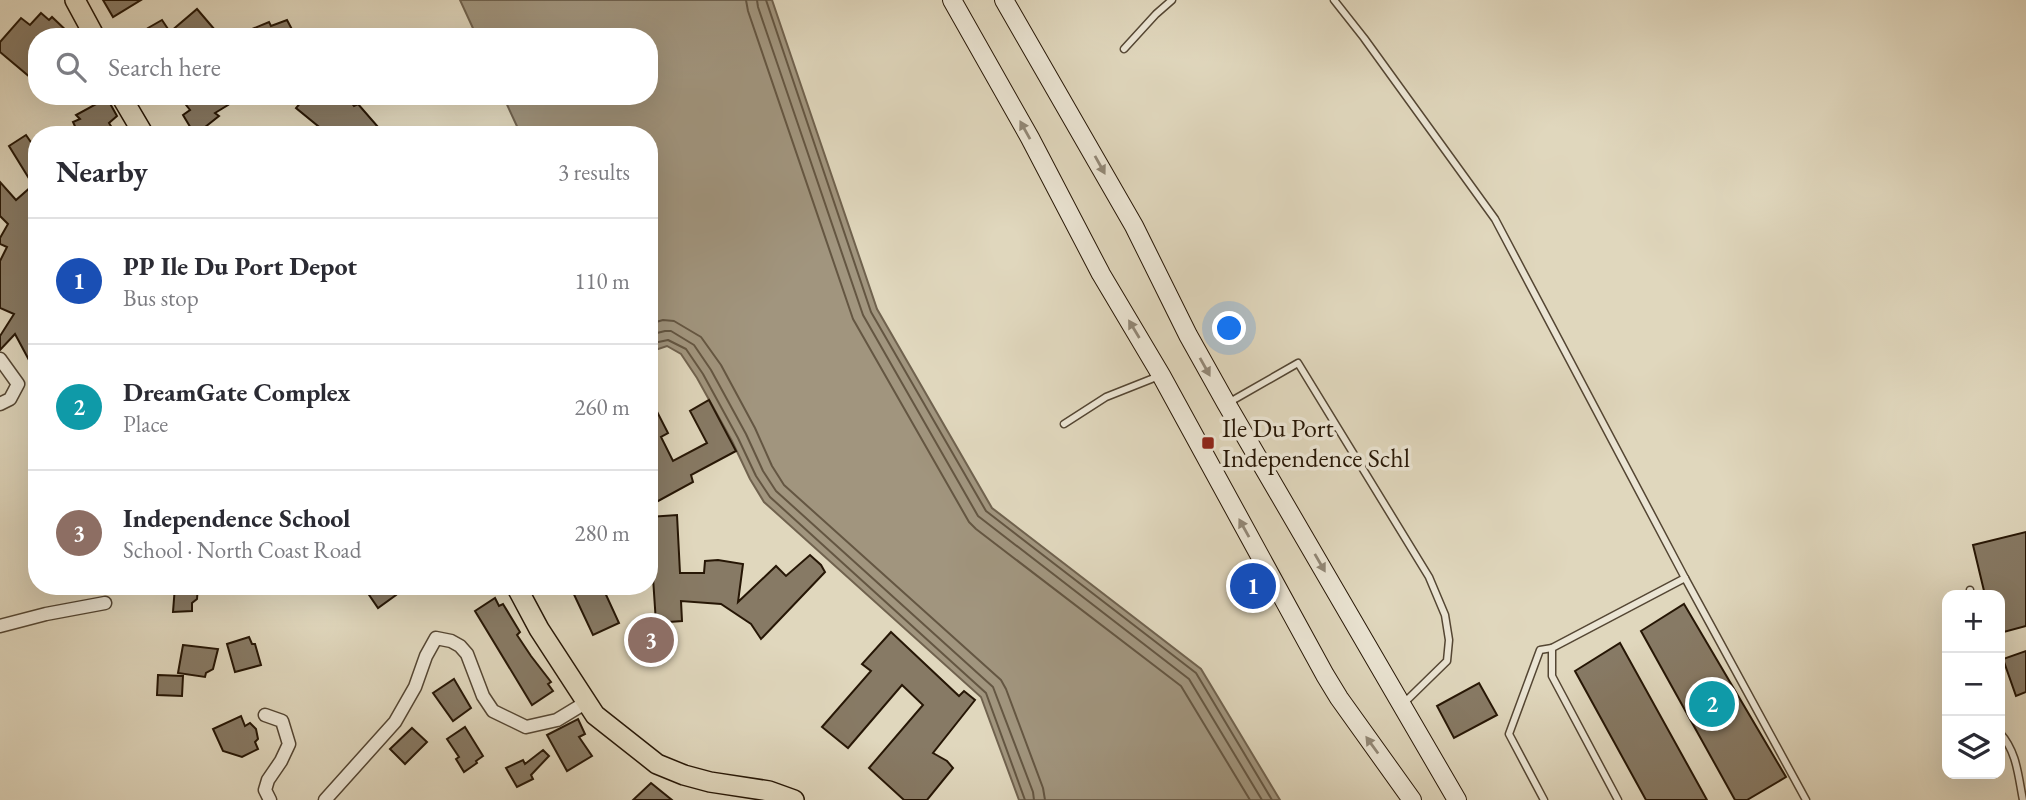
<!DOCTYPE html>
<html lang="en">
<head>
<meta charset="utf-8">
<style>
  body { margin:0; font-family:"EB Garamond",serif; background:#f7f7f7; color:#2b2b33 }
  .controls { position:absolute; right:21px; bottom:21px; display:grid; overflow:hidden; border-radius:14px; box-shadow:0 7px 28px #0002 }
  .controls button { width:63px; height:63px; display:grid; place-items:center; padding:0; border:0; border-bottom:2px solid #e1e1e2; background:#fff; color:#2b2b33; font:35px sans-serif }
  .you { position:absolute; left:1230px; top:329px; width:24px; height:24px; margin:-18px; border:5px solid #fff; border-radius:50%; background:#1a73e8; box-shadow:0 0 0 10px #1a73e833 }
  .badge { display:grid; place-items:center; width:46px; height:46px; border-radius:50%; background:#8f2418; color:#fff; font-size:23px; font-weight:700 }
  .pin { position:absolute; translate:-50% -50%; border:4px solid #fff; box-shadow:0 2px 7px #0006 }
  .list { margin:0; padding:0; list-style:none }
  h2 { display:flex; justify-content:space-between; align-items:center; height:91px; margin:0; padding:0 28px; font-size:30px }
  h2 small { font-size:23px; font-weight:400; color:#7c7c81 }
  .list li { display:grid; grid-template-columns:46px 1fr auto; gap:21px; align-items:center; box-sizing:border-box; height:126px; padding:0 28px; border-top:2px solid #e1e1e2 }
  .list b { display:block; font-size:26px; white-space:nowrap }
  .list p { margin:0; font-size:23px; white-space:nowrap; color:#7c7c81 }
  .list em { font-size:23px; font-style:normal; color:#7c7c81 }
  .icon { flex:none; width:38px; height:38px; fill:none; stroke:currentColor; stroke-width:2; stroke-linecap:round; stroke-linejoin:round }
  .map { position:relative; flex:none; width:2026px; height:800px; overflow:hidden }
  .search { position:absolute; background:#fff; box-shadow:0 7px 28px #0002; left:28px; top:28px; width:630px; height:77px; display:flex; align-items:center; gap:18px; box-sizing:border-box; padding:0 24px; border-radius:28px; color:#7c7c81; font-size:26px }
  .panel { position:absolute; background:#fff; box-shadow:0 7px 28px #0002; left:28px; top:126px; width:630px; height:469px; border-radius:28px }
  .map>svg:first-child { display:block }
</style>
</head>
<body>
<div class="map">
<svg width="2026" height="800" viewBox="0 0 2026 800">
  <rect width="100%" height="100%" fill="#e0d7bd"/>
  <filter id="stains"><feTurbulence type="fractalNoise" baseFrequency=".00286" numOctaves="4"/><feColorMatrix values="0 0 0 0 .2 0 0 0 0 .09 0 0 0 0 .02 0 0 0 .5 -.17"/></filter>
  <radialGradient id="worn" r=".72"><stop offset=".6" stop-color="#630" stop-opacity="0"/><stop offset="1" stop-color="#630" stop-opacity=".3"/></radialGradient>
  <polygon fill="#a1957e" stroke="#70624e" stroke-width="2" points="460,0 772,0 877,309 992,508 1201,669 1280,800 1019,800 981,697 764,502 750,479 732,441 697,378 681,354 667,346 649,352 649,135 521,135 503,96 649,96 649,37 477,37"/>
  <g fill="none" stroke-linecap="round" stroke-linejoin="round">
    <g stroke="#645642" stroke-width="2">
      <polyline points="746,0 748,11 853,319 969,522 976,529 1181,686 1250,800"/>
      <polyline points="757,0 758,7 863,315 978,516 1189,679 1262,800"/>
      <polyline points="766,0 871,312 986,511 1196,673 1272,800"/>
      <polyline points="649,324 663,320 674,321 701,337 721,365 755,428 772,466 784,485 1001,680 1006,689 1043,788 1045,800"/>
      <polyline points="649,335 665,331 671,331 694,345 711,370 746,434 763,471 776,491 993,687 1033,792 1034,800"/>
      <polyline points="649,344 668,340 686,349 703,374 738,438 756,476 770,497 986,693 1025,800"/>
    </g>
  </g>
  <g fill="#877a65" stroke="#261605" stroke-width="2">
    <polygon points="103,0 141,0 113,17"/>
    <polygon points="197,9 221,37 154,37 148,28 162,20 170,32"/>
    <polygon points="41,13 49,20 52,17 73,37 37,37 37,83 0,52 0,42 21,18 30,25"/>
    <polygon points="287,20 296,37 233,37 269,22 271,26"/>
    <polygon points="179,96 221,96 228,105 215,113 219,116 195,135 183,115 190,110"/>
    <polygon points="306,96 320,96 327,101 333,96 346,96 354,106 358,104 385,135 329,135 296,108"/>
    <polygon points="107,98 117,116 109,123 114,131 107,135 79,135 73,122 80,119 76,115"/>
    <polygon points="26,135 35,148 37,144 37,375 15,334 0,350 0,336 14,314 0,308 0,261 7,247 0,244 0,238 8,224 0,216 0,182 16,200 33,185 9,146"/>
    <polygon points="649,396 668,433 661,437 673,461 707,443 690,411 709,400 736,451 691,475 693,482 649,506"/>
    <polygon points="677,515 680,573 704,573 705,561 718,560 743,564 738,602 776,566 786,576 810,555 821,565 825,572 761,639 751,624 721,604 681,601 682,621 656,623 649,517"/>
    <polygon points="2026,532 2026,626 2000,633 2000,595 1985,595 1973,545"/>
    <polygon points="175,586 198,586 197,599 192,603 192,611 173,612"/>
    <polygon points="363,586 389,586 396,595 378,608"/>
    <polygon points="570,586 602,586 619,623 593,635"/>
    <polygon points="495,598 499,606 503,604 520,632 517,635 531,656 551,682 548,684 553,691 532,705 475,611"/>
    <polygon points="1684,604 1786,777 1747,800 1735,800 1641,631"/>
    <polygon points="891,632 959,696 964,691 975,700 933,753 947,761 953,768 927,800 904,800 869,768 923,705 902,685 848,748 822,727 871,671 862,664"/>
    <polygon points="249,637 252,644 255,644 261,665 235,672 227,644"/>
    <polygon points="1620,643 1707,800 1646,800 1575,671"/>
    <polygon points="183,645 218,649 213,669 206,673 205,677 178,673"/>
    <polygon points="2026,651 2026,692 2016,696 2003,659"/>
    <polygon points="158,675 183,676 182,696 157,695"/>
    <polygon points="454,679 471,708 453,721 433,693"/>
    <polygon points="1479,683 1497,715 1454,738 1437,706"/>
    <polygon points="241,716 245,726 250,723 256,729 258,739 255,742 258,749 242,757 223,751 213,729"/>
    <polygon points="578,719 585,734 579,737 592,756 567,771 547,735"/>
    <polygon points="465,727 483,756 476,761 477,763 464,772 456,759 459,757 447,739"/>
    <polygon points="412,728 427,742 405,764 390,749"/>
    <polygon points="543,750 549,756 531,775 533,779 517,787 506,768 523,760 525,764"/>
    <polygon points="651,783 672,800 633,800"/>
  </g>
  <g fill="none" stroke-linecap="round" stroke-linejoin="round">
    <g stroke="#544633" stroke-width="9">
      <g id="lane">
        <polyline points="1334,0 1364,38 1495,219 1685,578"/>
        <polyline points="1124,49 1156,14 1172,0"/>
        <polyline points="1228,403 1298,363 1429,577 1445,615 1449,640 1447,661 1404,703"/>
        <polyline points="1064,424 1106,397 1159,376"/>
        <polyline points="1970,590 1970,595"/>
        <path d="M2000 733C2017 752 2018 775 2023 800"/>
        <polyline points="1544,800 1509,734 1540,650 1552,648"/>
        <polyline points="1618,800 1552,676 1552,648 1685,578 1806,800"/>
      </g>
    </g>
    <g stroke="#544633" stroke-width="15">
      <g id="street">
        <polyline points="0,359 18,384 10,399 0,404"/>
        <polyline points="0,626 46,614 105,603"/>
        <polyline points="265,715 282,721 289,744 281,761 268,780 265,790 270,800"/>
        <polyline points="325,800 395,722 415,687 426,656 436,638 451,641 460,646 467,654 483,696 493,711 526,727 557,720 585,703"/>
      </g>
    </g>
    <g stroke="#261605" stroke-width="20">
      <g id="secondary">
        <polyline points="952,0 1030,138 1101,274 1161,375 1325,675 1339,698 1412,800"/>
        <polyline points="1004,0 1134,226 1188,335 1226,403 1457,800"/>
      </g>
    </g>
    <g stroke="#261605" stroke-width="22">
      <g id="primary">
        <polyline points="75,0 95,37"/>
        <polyline points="121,96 144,135"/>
        <polyline points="516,586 539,629 595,715 657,764 684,775 710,782 769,791 794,800"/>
      </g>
    </g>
    <use href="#lane" stroke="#ebe5d4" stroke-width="6"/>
    <use href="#street" stroke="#ebe5d4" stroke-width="12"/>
    <use href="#secondary" stroke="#ebe5d4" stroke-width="18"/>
    <use href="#primary" stroke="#e0d7bd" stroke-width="19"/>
  </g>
  <defs><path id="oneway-solid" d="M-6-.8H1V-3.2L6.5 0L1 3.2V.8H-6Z" transform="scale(1.75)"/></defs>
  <g fill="#928877">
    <use href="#oneway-solid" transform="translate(1025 130) rotate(-119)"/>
    <use href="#oneway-solid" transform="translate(1100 165) rotate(61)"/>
    <use href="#oneway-solid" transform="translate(1134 329) rotate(-121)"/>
    <use href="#oneway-solid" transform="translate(1205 367) rotate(61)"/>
    <use href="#oneway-solid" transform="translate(1244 528) rotate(-119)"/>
    <use href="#oneway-solid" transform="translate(1320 563) rotate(60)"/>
    <use href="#oneway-solid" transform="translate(1372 745) rotate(-126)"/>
  </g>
  <rect fill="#8f2418" stroke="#ebe5d4" stroke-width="2.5" x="1201" y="436" width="14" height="14" rx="3.5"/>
  <g text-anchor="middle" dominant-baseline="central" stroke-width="7" stroke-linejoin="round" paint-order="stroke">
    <g font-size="26" fill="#261605" stroke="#ebe5d4" text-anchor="start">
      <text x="1222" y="428">Ile Du Port<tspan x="1222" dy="30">Independence Schl</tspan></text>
    </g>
  </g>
  <rect width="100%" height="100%" filter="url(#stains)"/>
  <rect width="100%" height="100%" fill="url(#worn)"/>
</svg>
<div class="controls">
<button>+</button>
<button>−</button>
<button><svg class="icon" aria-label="layers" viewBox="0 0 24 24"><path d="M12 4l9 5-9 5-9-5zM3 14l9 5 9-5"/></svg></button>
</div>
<div class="you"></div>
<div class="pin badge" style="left:1253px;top:586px;background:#1a4fb4">1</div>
<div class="pin badge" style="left:1712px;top:704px;background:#0f9aa8">2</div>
<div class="pin badge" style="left:651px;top:640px;background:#8d6e63">3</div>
<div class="search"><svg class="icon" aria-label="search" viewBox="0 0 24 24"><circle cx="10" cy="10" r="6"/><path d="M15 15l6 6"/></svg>Search here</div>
<section class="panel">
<h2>Nearby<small>3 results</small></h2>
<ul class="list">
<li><span class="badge" style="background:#1a4fb4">1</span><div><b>PP Ile Du Port Depot</b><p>Bus stop</p></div><em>110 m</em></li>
<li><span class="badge" style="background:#0f9aa8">2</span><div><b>DreamGate Complex</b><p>Place</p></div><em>260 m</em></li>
<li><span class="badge" style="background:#8d6e63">3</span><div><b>Independence School</b><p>School · North Coast Road</p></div><em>280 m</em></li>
</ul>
</section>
</div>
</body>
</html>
